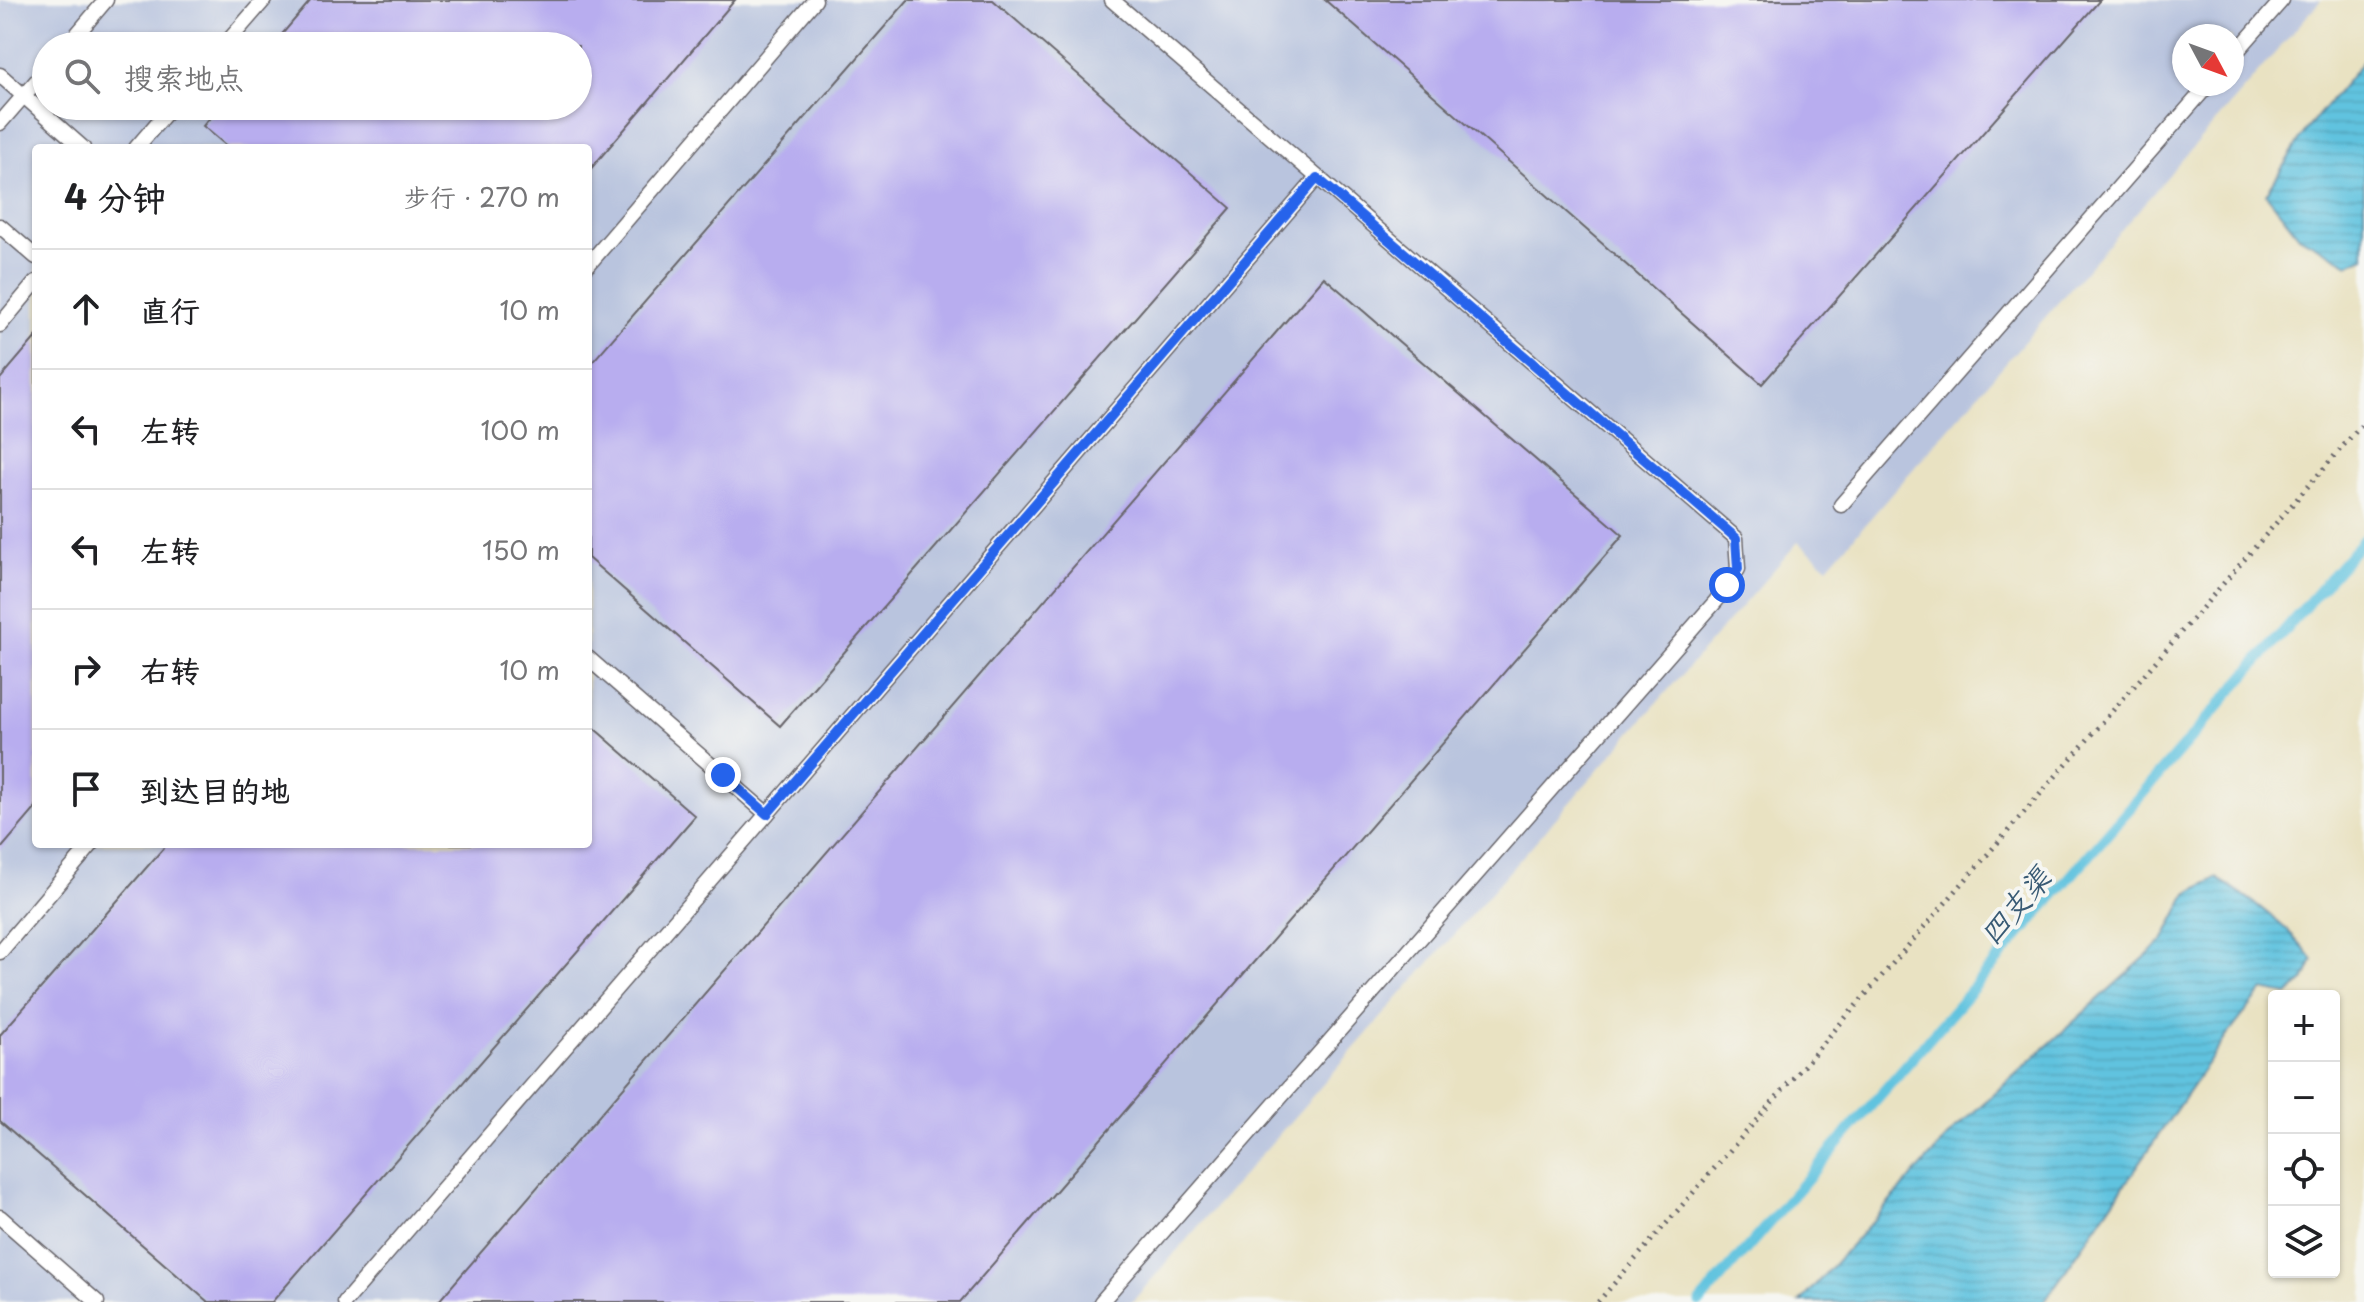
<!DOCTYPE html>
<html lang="zh">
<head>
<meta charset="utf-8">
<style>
  body { margin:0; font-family:"Playpen Sans","LXGW WenKai TC",sans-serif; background:#f2f2f2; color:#202124 }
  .controls { position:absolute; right:24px; bottom:24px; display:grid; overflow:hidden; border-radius:8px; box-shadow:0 2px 6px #0004 }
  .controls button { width:72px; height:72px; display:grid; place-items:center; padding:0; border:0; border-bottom:2px solid #e0e0e0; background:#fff; color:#202124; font:40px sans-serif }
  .compass { position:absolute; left:2172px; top:24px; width:72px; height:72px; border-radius:50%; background:#fff; box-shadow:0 2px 6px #0004; rotate:131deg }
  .stop { position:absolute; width:24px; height:24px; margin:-18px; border:6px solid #2563eb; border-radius:50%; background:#fff }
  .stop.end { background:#2563eb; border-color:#fff; box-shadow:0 2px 8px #0008 }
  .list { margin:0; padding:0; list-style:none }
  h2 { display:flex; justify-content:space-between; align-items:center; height:104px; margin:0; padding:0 32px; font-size:34px }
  h2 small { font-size:26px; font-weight:400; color:#757577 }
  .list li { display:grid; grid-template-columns:52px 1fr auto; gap:24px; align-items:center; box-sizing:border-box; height:120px; padding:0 32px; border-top:2px solid #e0e0e0 }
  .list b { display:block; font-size:30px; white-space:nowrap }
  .list em { font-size:26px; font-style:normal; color:#757577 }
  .icon { flex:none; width:44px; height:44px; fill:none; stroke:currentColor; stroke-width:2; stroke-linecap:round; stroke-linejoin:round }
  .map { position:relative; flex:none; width:2364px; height:1302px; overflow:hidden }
  .search { position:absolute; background:#fff; box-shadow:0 2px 6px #0004; left:32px; top:32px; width:560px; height:88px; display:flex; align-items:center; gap:20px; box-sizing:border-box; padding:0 28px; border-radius:44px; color:#757577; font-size:30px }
  .panel { position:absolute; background:#fff; box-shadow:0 2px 6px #0004; left:32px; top:144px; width:560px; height:704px; border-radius:8px }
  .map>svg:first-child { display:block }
</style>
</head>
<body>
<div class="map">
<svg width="2364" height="1302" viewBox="0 0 2364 1302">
  <defs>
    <pattern id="water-rules" width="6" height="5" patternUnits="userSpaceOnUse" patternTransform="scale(2)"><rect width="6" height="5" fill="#61c3df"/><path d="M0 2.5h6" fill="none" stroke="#54a7c0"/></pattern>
  </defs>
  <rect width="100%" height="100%" fill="#f6f6f2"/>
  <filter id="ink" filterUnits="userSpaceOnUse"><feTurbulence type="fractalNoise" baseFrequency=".0125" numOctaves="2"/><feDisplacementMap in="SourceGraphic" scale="16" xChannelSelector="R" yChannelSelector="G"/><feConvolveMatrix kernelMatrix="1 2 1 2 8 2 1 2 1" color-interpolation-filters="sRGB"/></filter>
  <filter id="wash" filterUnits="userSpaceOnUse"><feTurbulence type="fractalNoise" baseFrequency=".006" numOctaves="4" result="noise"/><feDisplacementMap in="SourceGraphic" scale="32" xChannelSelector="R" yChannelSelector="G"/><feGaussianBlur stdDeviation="1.8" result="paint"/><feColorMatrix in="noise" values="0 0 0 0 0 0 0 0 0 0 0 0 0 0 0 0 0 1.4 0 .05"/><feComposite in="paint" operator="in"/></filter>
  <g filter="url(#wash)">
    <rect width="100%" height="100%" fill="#e9e2c2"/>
    <path fill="#b9c4de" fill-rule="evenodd" d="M0 0H2321L1828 567 1798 542 1132 1302H0ZM2184 36H2232V84H2184ZM46 46H578V106H46ZM36 148H588V844H36Z"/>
    <g fill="url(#water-rules)" stroke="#42728d" stroke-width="2">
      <polygon points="2364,60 2364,257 2349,264 2299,236 2266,194 2306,130"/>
      <path d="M2216 878C2247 895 2294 931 2313 960L2304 981 2288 995 2263 990 2226 1037 2044 1302H1800L1955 1129 2163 941 2187 894Z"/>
    </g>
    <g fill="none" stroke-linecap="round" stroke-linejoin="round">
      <polyline stroke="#61c3df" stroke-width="11" points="1700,1302 2364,539"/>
    </g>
    <g id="blocks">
      <g fill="#b8adef">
        <polygon points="311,0 735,0 588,172 588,148 229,148 203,126 220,106 578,106 578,46 272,46"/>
        <polygon points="908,0 993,0 1231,208 780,726 588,558 588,367"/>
        <polygon points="1325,0 2100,0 1762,384"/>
        <polygon points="1324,277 1623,535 960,1302 438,1302"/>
        <polygon points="36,337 36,808 0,850 0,379"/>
        <polygon points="588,723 695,816 272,1302 208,1302 0,1121 0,1035 167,844 588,844"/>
      </g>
    </g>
  </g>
  <g filter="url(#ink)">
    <use href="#blocks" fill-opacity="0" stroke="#68656a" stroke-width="2"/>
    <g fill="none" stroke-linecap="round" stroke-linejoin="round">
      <g stroke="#68656a" stroke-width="17">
        <g id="service">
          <polyline points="67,46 106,0"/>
          <polyline points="224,46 264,0"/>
          <polyline points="2232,57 2282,0"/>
          <polyline points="0,75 83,148"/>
          <polyline points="0,123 46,70"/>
          <polyline points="136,148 172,106"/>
          <polyline points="0,226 36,257"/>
          <polyline points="588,265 815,0"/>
          <polyline points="0,325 36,282"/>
          <polyline points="1841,505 2209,84"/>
          <polyline points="588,658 767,814"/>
          <polyline points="0,952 92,844"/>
          <polyline points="0,1217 97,1302"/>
          <polyline points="345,1302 1317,178"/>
          <polyline points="1101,1302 1716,601 1738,569 1736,538 1112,0"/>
        </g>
      </g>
      <polyline stroke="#68656a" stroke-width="5" stroke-dasharray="2 6" stroke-linecap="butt" points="1598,1302 2364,422"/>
      <use href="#service" stroke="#fff" stroke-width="14"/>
    </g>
  </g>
  <g fill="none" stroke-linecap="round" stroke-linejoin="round" filter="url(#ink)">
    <polyline stroke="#2563eb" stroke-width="10" points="723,775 767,814 1317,178 1736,538 1738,569 1727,585"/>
  </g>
  <g text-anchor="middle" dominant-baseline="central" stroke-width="8" stroke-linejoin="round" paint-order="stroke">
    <g font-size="30" font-style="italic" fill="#385a74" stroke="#f6f6f2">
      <text transform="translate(2014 905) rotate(-49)">四支渠</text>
    </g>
  </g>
</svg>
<div class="controls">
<button>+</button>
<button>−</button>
<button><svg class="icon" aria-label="locate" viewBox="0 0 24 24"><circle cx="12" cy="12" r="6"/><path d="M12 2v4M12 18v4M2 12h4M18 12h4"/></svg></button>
<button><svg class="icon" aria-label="layers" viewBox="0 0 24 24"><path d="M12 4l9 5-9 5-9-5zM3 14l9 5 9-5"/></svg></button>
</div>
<svg class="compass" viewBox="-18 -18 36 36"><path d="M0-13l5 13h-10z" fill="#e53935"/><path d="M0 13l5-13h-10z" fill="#757577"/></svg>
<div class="stop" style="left:1727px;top:585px"></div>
<div class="stop end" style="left:723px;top:775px"></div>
<div class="search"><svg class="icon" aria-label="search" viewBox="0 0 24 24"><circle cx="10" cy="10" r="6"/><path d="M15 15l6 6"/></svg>搜索地点</div>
<section class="panel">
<h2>4 分钟<small>步行 · 270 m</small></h2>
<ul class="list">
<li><svg class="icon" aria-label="ahead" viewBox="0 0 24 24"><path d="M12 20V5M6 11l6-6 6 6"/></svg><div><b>直行</b></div><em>10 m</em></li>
<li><svg class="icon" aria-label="left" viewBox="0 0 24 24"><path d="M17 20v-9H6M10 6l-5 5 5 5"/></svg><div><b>左转</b></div><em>100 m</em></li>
<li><svg class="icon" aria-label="left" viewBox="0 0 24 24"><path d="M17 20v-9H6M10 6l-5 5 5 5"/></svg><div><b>左转</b></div><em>150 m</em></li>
<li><svg class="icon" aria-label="right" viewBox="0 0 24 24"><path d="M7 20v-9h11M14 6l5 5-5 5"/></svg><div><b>右转</b></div><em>10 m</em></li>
<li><svg class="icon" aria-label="arrive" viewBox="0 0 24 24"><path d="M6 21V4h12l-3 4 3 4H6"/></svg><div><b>到达目的地</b></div></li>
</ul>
</section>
</div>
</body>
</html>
